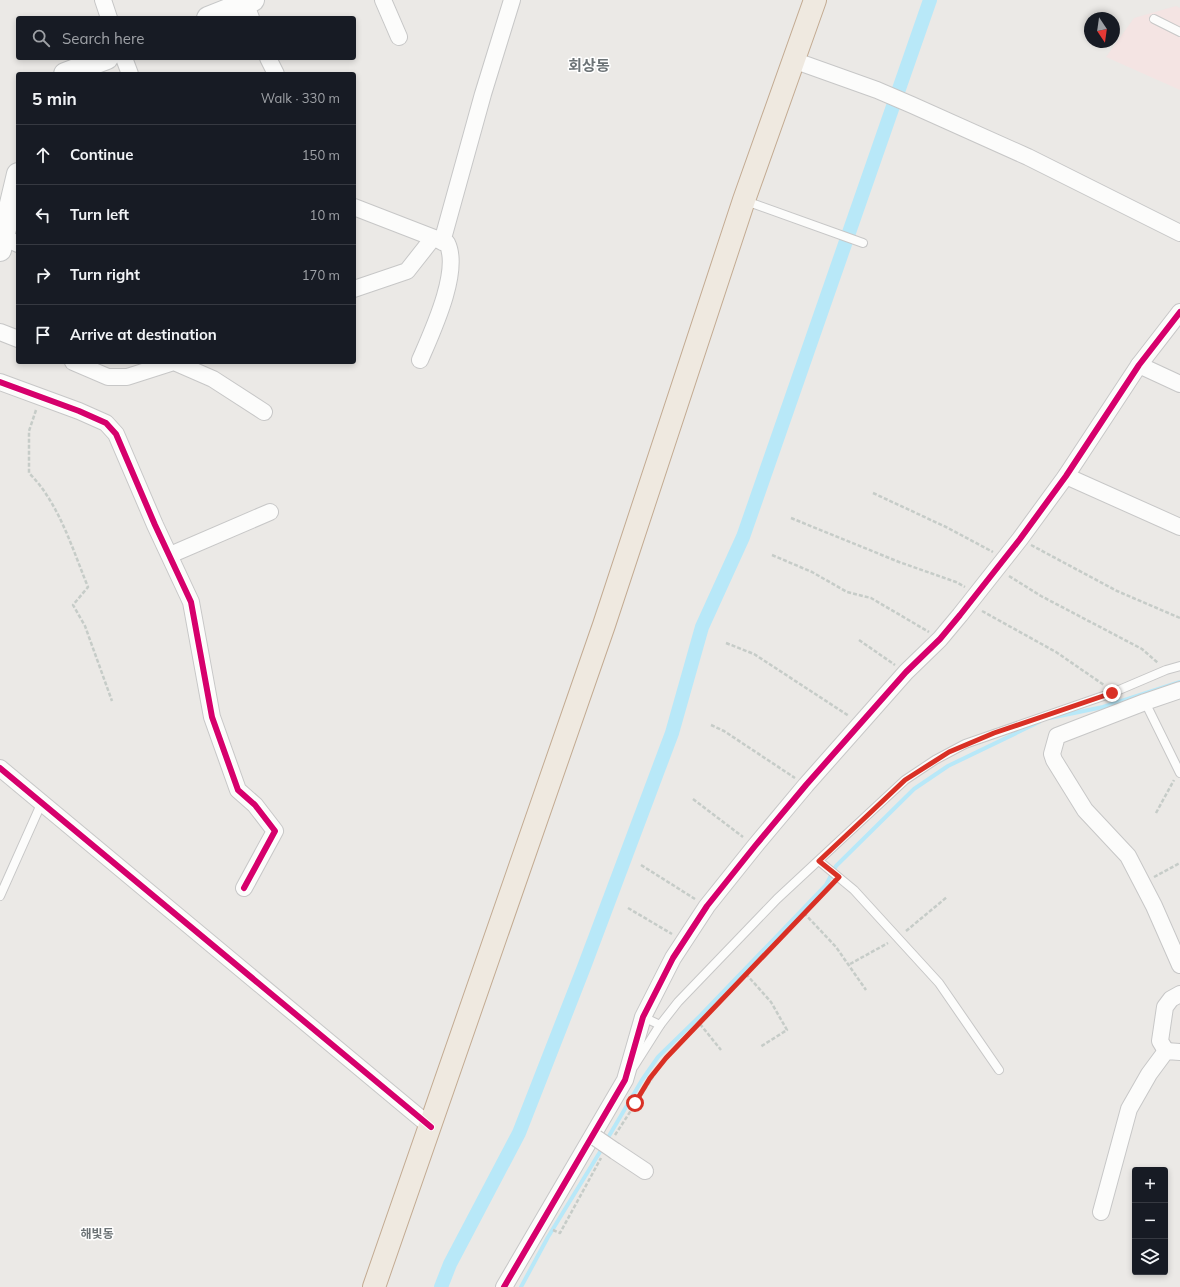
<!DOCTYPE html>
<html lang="en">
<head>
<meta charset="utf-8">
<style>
  body { margin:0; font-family:Mulish,"Noto Sans KR",sans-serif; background:#20242c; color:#f1f3f6 }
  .controls { position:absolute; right:12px; bottom:12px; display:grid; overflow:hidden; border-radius:4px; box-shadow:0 2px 6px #0003 }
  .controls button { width:36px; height:36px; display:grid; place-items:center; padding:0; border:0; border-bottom:1px solid #363941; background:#171b24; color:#f1f3f6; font:20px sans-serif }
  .compass { position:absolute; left:1084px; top:12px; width:36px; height:36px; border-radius:50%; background:#171b24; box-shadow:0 2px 6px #0003; rotate:167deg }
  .stop { position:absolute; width:12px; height:12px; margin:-9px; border:3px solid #d93025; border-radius:50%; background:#fff }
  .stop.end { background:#d93025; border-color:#fff; box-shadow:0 1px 4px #0008 }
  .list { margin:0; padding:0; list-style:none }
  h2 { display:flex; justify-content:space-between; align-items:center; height:52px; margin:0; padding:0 16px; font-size:17px }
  h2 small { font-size:13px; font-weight:400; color:#9ea1a6 }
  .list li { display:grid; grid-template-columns:26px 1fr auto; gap:12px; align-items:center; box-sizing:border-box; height:60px; padding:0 16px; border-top:1px solid #363941 }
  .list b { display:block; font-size:15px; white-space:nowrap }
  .list em { font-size:13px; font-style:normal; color:#9ea1a6 }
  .icon { flex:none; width:22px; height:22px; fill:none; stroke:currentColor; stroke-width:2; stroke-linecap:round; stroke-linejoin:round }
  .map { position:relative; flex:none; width:1180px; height:1287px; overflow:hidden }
  .search { position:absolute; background:#171b24; box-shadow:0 2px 6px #0003; left:16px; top:16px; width:340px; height:44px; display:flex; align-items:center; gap:10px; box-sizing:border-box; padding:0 14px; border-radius:4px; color:#9ea1a6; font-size:15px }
  .panel { position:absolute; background:#171b24; box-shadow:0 2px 6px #0003; left:16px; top:72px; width:340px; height:292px; border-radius:4px }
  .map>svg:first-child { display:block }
</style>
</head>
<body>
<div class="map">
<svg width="1180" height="1287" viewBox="0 0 1180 1287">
  <rect width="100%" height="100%" fill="#ebe9e6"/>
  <polygon fill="#f4e4e3" points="1176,6 1180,8 1180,90 1106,57 1134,18"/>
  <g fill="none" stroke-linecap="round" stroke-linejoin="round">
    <g stroke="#b8e8f8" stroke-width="4">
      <polyline points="1050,718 1103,707 1180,682"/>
      <polyline points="606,1141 642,1080 658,1057 701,1015 826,885 836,866 914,789 948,766 1039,722"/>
      <polyline points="521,1287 548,1237 603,1147"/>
    </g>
    <polyline stroke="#b8e8f8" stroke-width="14" points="441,1287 450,1264 519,1133 584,967 672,733 702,627 743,537 930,0"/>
    <g stroke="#c7c7c7" stroke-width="10">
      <g id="lane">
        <polyline points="1154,19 1180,32"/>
        <polyline points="746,201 863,243"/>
        <polyline points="1145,702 1180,773"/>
        <polyline points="819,861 854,890 939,983 999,1070"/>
        <polyline points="0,896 42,802"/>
        <polyline points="643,1017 660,1025"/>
        <polyline points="634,1066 660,1025 678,1002 777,899 905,780 935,760 965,744 1112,693 1166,670 1180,666"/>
      </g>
    </g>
    <g stroke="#c7c7c7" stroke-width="18">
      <g id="street">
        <polyline points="103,0 109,18"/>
        <polyline points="244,0 251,18"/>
        <polyline points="383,0 399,37"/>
        <polyline points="124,58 130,74"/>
        <polyline points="268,58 276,74"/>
        <polyline points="793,60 877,90 912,105 1028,157 1180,233"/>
        <path d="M354 207 447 243C461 271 432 332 420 360"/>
        <polyline points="3,237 18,244"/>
        <polyline points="442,242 483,94 512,0"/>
        <polyline points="354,289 407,271 433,238"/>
        <polyline points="0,332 18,339"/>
        <polyline points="73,362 108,377 127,377 174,362 213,379 264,412"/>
        <polyline points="1139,365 1180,384"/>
        <polyline points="0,382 79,411 106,423 116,434 155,525 191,602 212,717 238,790 255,805 275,831 244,888"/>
        <polyline points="1066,476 1180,527"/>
        <polyline points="170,555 270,512"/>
        <polyline points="1180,690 1145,702 1057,736 1052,754 1054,760 1085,810 1128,856 1154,906 1180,965"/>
        <polyline points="0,768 431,1127"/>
        <polyline points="1166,1051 1160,1041 1165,1007 1171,999 1180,994"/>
        <polyline points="615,1151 645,1171"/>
        <polyline points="1101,1212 1129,1109 1149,1074 1166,1051 1180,1052"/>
        <polyline points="504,1287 625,1080 643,1017 673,958 707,906 755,846 806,785 906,672 940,639 960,615 1020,539 1066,476 1139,365 1180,312"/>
      </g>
    </g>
    <g stroke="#c7c8c8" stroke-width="24">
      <g id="secondary">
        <polyline points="208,18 253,0"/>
        <polyline points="65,74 107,58"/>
        <polyline points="0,250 18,174"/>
      </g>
    </g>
    <g stroke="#c3ab92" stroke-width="24">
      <polyline id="highway" points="374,1287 604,625 744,200 815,0"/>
    </g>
    <g stroke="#c6ccc8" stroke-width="2.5" stroke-dasharray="4 2" stroke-linecap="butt">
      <path d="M36 410 29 431V473C59 503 72 548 88 587L73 605 85 626 112 701"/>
      <polyline points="873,493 946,527 993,552"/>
      <polyline points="791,518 899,562 956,582 965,587"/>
      <polyline points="1031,545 1117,591 1180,618"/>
      <polyline points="772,555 812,572 847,592 871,598 929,632"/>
      <polyline points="1009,576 1041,596 1142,649 1158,663"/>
      <polyline points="982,611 1056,652 1104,685"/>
      <polyline points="859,640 895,665"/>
      <polyline points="726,643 754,654 849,716"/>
      <polyline points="711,725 724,731 795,778"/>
      <polyline points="693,799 743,837"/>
      <polyline points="1156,813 1174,780"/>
      <polyline points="641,865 695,899"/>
      <polyline points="1154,877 1180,863"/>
      <polyline points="628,908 672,934"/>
      <polyline points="804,913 836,947 866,990"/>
      <polyline points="906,931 947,897"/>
      <polyline points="850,964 888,943"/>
      <polyline points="746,974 771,1002 787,1030 760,1047"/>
      <polyline points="700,1024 721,1050"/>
      <polyline points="615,1135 662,1063 832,885"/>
      <polyline points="553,1230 560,1233 601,1158"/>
    </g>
    <use href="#lane" stroke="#fcfcfb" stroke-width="8"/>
    <use href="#street" stroke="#fcfcfb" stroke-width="16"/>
    <use href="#secondary" stroke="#fcfcfb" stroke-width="22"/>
    <use href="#highway" stroke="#efe9e0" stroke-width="22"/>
    <g stroke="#c7c7c7" stroke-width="18" stroke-linecap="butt">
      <polyline id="street-bridge" points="596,1138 615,1151"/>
    </g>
    <use href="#street-bridge" stroke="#fcfcfb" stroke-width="16"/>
    <g stroke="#fff" stroke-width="8">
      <g id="cycleway">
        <polyline points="0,382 79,411 106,423 116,434 155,525 191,602 212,717 238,790 255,805 275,831 244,888"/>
        <polyline points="0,768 431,1127"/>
        <polyline points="504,1287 625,1080 643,1017 673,958 707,906 755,846 806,785 906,672 940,639 960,615 1020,539 1066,476 1139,365 1180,312"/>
      </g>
    </g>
    <use href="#cycleway" stroke="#d6006c" stroke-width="6"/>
  </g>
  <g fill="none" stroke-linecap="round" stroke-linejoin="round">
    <polyline stroke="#d93025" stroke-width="5" points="635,1103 650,1078 666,1058 839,877 819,861 905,780 949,752 994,733 1112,693"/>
  </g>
  <g text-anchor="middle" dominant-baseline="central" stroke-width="3" stroke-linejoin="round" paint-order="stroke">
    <g font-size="12" font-weight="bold" fill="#6c7376" stroke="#fff">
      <text x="97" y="1233">해빛동</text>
    </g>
    <g font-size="15" font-weight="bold" fill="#6c7376" stroke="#fff">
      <text x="589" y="65">회상동</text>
    </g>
  </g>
</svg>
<div class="controls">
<button>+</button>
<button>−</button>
<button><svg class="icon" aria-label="layers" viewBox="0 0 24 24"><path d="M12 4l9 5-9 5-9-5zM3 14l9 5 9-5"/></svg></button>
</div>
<svg class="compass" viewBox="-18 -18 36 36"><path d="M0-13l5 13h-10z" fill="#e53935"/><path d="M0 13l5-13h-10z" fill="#9ea1a6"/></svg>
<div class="stop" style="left:635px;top:1103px"></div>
<div class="stop end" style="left:1112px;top:693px"></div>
<div class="search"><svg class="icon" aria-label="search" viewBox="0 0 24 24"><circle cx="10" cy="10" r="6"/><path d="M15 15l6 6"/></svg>Search here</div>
<section class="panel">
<h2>5 min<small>Walk · 330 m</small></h2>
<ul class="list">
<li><svg class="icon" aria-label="ahead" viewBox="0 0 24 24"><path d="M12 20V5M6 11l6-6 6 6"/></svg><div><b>Continue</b></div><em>150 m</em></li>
<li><svg class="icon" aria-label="left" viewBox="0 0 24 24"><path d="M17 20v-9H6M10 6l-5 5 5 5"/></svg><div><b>Turn left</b></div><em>10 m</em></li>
<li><svg class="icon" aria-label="right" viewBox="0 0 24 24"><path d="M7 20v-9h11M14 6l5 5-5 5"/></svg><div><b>Turn right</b></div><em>170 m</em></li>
<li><svg class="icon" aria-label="arrive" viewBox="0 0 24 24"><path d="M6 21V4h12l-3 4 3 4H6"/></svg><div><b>Arrive at destination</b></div></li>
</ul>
</section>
</div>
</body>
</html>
